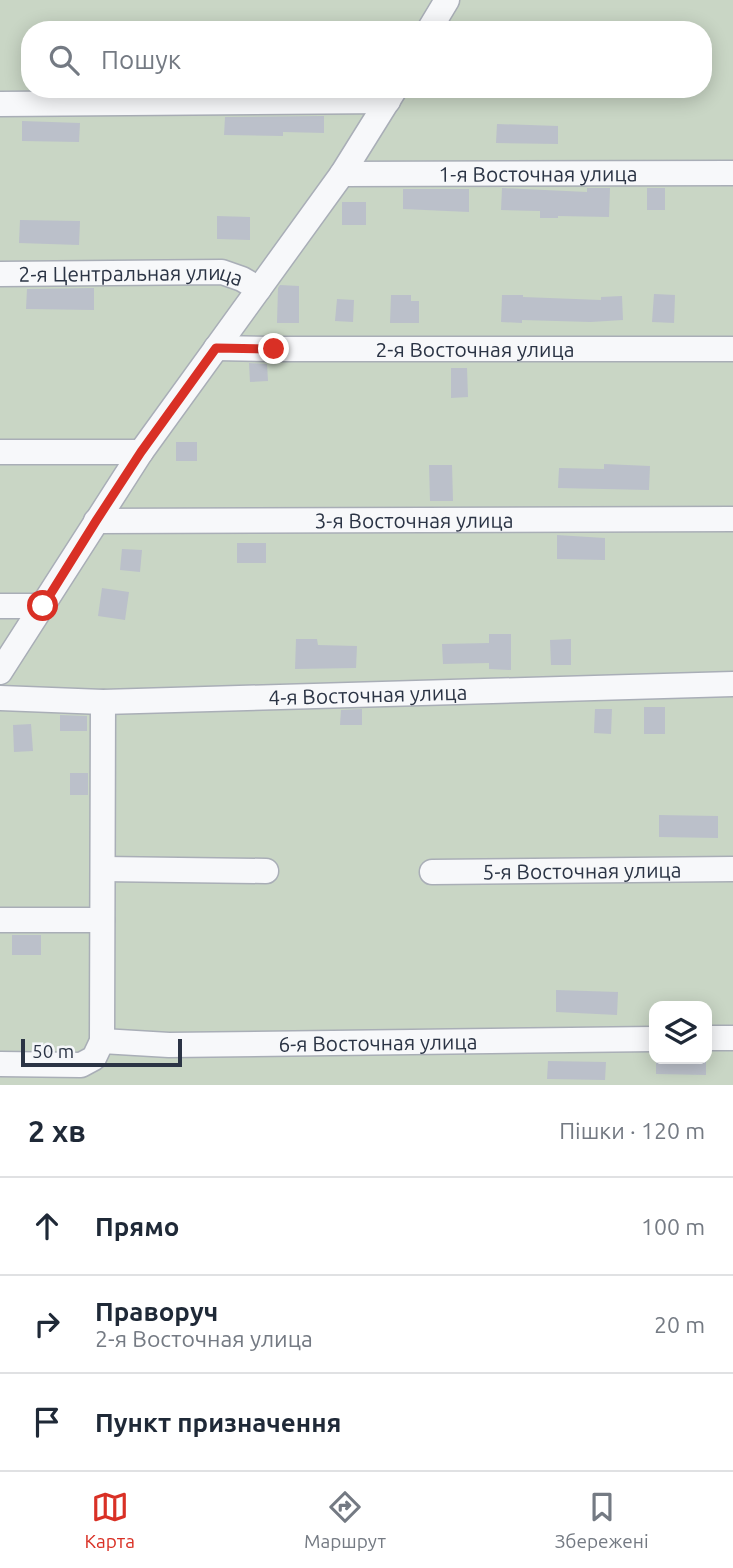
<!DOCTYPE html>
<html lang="uk">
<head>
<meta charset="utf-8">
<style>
  body { margin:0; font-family:Ubuntu,sans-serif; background:#f2f2f3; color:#1f2937 }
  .controls { position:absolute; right:21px; bottom:21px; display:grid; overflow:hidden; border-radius:14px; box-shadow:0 4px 18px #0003 }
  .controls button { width:63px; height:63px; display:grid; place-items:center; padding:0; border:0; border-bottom:2px solid #e0e1e3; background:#fff; color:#1f2937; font:35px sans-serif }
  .scale { position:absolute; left:21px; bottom:18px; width:161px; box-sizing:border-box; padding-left:7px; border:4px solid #2b3445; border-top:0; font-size:19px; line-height:24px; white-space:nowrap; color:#2b3445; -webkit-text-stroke:5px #f4f6f9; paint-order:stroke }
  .stop { position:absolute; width:21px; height:21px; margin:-16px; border:5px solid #d93025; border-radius:50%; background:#fff }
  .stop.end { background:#d93025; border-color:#fff; box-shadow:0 2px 7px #0008 }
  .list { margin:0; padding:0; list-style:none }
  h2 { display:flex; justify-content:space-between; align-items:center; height:91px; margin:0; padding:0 28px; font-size:30px }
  h2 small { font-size:23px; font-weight:400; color:#747a83 }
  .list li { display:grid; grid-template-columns:46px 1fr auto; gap:21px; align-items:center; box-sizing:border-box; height:98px; padding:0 28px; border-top:2px solid #e0e1e3 }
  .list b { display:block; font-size:26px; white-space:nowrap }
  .list p { margin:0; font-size:23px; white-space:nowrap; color:#747a83 }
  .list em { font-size:23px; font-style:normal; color:#747a83 }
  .icon { flex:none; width:38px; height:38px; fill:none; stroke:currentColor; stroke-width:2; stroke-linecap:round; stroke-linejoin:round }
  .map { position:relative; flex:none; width:733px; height:1085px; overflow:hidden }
  .search { position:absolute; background:#fff; box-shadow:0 4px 18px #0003; left:21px; right:21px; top:21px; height:77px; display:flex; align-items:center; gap:18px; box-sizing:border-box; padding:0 24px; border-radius:28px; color:#747a83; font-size:26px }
  .sheet { height:385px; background:#fff }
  nav { display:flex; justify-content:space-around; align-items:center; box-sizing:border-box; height:98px; border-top:2px solid #e0e1e3; background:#fff; font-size:19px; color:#747a83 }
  nav a { display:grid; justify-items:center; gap:4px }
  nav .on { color:#d93025 }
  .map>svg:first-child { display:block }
</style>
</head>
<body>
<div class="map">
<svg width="733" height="1085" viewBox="0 0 733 1085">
  <rect width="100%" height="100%" fill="#e4e7ec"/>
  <path fill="#c9d6c5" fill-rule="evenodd" d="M0 0H733V1085H0ZM30 30H703V89H30ZM654 1006H707V1059H654Z"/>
  <g fill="#bbc0ca">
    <polygon points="324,116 324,133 283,132 283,136 224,135 225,117"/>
    <polygon points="22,121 80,123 79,142 22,141"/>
    <polygon points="497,124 558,126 558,144 496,143"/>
    <polygon points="502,188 587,192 587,188 610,188 609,217 558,216 558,218 540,218 540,211 501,210"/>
    <rect x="647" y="188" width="18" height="22"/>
    <polygon points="403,189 469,189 469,212 403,209"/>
    <rect x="342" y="202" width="24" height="23"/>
    <polygon points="217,216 250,217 250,240 217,239"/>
    <polygon points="20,220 80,221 79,245 19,243"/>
    <polygon points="280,285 299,286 299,323 277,323 278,288"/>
    <polygon points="94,288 94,310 26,309 27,289"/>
    <polygon points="654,294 675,295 674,323 652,322"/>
    <polygon points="391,295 411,295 411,301 419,301 419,323 390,323"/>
    <polygon points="502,295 523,295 523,297 601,300 601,297 622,296 623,320 591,322 522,320 522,323 501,322"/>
    <polygon points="337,299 354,300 353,322 335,321"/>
    <polygon points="249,363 267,364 268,381 250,382"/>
    <polygon points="451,368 467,368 468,397 451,398"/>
    <rect x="176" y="442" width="21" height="19"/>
    <polygon points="604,464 650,466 649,490 558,488 559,468 604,469"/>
    <polygon points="429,465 452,465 453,501 430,501"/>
    <polygon points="557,535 605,538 605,560 557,559"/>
    <rect x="237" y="543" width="29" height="20"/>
    <polygon points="122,549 142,550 140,572 120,570"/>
    <polygon points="102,588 129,592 125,620 98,616"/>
    <polygon points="489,634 511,634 511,670 489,669 489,663 443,664 442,644 489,643"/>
    <polygon points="296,639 317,639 318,645 357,646 356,668 295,669"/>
    <polygon points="571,639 571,665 551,665 550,640"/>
    <rect x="644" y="707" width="21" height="27"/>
    <polygon points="362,709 362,725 340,725 341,710"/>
    <polygon points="595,709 612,709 611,734 594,733"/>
    <polygon points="60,715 87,716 87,731 60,731"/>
    <polygon points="31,724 33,751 14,752 13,725"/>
    <rect x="70" y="773" width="18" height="22"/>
    <polygon points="659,815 718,816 718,838 659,837"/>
    <rect x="12" y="935" width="29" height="20"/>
    <polygon points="556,990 618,992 617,1015 556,1012"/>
    <polygon points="656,1059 706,1059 706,1075 656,1074"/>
    <polygon points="548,1061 606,1062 605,1080 547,1079"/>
  </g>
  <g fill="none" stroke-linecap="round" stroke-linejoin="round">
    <g stroke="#a9aeb7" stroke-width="27">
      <g id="street">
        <polyline points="429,30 447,0"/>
        <polyline points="0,104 388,101"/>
        <path id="s1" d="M342 174 733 173"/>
        <path id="s2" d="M0 274 222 272 242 279 259 289"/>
        <path id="s3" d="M216 348 274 349H733"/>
        <polyline points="0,452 141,452"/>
        <path id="s4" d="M96 521 733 519"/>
        <polyline points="0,606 43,606"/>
        <polyline points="0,672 141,452 342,174 395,89"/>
        <path id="s5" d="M0 698 103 702 733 684"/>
        <polyline points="103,869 266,871"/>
        <path id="s6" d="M432 872 733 869"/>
        <polyline points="0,920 102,920"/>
        <polyline points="707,1038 733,1038"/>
        <path id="s7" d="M102 1041 169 1045 654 1039"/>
        <polyline points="0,1064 81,1065 94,1058 102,1041 103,702"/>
      </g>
    </g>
    <use href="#street" stroke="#f7f8fa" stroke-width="24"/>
  </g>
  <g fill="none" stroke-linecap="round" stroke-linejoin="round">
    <polyline stroke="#d93025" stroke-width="9" points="43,606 96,521 141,452 216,348 274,349"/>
  </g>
  <g text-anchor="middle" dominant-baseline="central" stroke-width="5" stroke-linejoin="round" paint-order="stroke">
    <g font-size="21" fill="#2b3445" stroke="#f4f6f9">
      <text stroke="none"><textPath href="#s1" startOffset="196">1-я Восточная улица</textPath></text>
      <text stroke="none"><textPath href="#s2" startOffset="131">2-я Центральная улица</textPath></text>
      <text stroke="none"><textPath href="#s3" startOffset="259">2-я Восточная улица</textPath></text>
      <text stroke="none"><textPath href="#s4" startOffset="318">3-я Восточная улица</textPath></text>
      <text stroke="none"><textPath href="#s5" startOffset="368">4-я Восточная улица</textPath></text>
      <text stroke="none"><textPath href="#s6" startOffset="150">5-я Восточная улица</textPath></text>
      <text stroke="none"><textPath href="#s7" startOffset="276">6-я Восточная улица</textPath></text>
    </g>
  </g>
</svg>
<div class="controls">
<button><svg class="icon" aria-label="layers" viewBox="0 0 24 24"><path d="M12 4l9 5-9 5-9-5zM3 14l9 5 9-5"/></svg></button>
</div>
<div class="scale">50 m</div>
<div class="stop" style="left:43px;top:606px"></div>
<div class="stop end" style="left:274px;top:349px"></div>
<div class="search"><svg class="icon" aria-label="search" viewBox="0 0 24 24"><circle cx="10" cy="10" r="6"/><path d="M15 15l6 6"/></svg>Пошук</div>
</div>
<section class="sheet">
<h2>2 хв<small>Пішки · 120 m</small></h2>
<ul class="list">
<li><svg class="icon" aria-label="ahead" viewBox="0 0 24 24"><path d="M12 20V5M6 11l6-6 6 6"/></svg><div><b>Прямо</b></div><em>100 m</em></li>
<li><svg class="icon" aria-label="right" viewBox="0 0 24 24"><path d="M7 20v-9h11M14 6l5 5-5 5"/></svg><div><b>Праворуч</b><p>2-я Восточная улица</p></div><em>20 m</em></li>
<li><svg class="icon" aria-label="arrive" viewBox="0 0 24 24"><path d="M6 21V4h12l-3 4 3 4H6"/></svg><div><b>Пункт призначення</b></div></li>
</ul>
</section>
<nav>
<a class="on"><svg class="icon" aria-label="map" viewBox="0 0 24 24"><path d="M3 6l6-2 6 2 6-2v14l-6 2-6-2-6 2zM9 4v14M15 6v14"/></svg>Карта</a>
<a><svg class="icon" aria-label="directions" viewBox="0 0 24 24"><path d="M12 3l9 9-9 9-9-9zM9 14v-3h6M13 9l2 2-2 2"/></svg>Маршрут</a>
<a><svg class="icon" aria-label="saved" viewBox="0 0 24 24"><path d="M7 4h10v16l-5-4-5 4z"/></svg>Збережені</a>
</nav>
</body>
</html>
